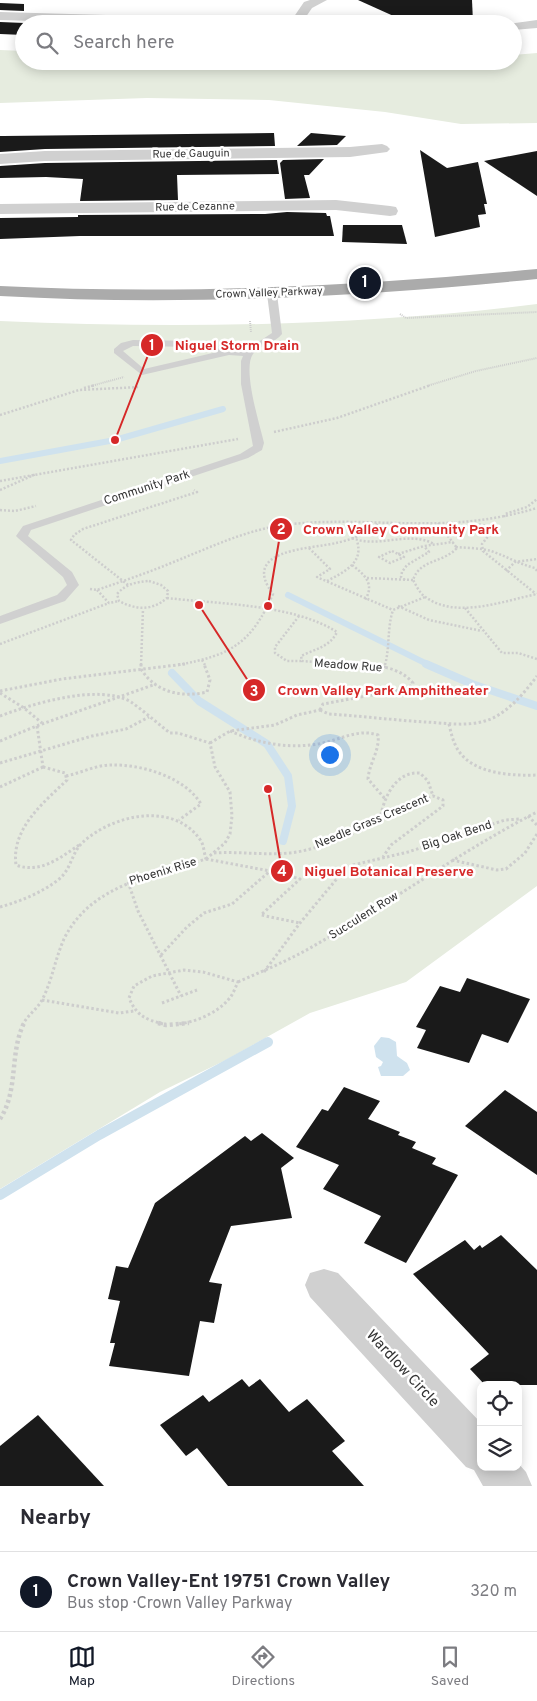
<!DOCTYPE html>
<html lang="en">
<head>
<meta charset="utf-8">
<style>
  body { margin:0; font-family:Overpass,sans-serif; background:#f7f7f7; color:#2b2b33 }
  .controls { position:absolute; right:15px; bottom:15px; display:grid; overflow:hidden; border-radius:10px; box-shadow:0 2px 12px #0003 }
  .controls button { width:45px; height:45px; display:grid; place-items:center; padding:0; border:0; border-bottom:1px solid #e1e1e2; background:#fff; color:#2b2b33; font:25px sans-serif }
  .you { position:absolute; left:329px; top:754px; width:18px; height:18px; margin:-12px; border:4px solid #fff; border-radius:50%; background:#1a73e8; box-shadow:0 0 0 8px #1a73e833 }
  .badge { display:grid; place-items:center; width:32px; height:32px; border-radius:50%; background:#111827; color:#fff; font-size:16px; font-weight:700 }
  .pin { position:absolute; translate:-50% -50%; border:2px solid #fff; box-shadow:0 1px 5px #0006 }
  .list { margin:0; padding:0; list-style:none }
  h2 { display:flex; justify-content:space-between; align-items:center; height:65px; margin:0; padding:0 20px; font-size:21px }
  h2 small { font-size:16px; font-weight:400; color:#7c7c81 }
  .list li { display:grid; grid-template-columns:32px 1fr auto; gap:15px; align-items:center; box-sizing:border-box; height:80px; padding:0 20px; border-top:1px solid #e1e1e2 }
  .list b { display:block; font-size:19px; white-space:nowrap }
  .list p { margin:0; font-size:16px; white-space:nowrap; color:#7c7c81 }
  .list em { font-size:16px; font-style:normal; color:#7c7c81 }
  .icon { flex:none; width:28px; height:28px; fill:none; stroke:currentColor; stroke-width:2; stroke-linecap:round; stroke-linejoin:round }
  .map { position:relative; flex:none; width:537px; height:1486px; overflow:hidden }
  .search { position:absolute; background:#fff; box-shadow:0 2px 12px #0003; left:15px; right:15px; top:15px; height:55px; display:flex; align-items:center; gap:12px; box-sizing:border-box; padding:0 18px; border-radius:28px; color:#7c7c81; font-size:19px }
  .sheet { height:145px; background:#fff }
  nav { display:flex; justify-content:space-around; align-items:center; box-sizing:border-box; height:70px; border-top:1px solid #e1e1e2; background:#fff; font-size:14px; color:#7c7c81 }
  nav a { display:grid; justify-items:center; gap:2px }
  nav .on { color:#111827 }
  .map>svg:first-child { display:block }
</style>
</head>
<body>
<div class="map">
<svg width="537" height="1486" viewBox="0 0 537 1486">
  <rect width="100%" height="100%" fill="#fff"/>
  <g fill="#e6ecdf">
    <polygon points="0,50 24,51 24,61 175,61 243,66 390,61 513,61 513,55 537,53 537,123 461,124 385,112 269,100 147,98 0,103"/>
    <path d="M537 304V886L406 982 310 1013 226 1060 160 1092 0 1189V321C179 329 359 326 537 304Z"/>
  </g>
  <polygon fill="#cfe2ee" points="381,1037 389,1038 396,1042 397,1056 407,1063 410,1070 403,1076 381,1076 378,1067 381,1066 383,1062 376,1057 374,1046"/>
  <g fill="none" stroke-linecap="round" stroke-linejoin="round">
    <g stroke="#cfe2ee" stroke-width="6">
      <polyline points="0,461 115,440 223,409"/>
      <polyline points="288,595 429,665"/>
    </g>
    <g stroke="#cfe2ee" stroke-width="8">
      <polyline points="426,664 472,684 537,706"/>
      <polyline points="172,673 199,701 267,744 288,776 292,806 283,841"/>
    </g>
    <polyline stroke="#cfe2ee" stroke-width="10" points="0,1195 99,1135 268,1042"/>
  </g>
  <g fill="#1a1a1a">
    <polygon points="358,0 472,0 473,22 409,23"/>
    <polygon points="0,3 24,4 24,11 0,10"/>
    <polygon points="0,22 24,23 24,35 0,34"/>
    <polygon points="274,133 275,146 45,149 0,152 0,136 3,136"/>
    <polygon points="311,133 346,136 337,145 297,146"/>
    <polygon points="420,150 447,168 478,162 487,204 484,204 486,214 478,215 480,227 435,237"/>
    <polygon points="537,151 537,196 484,161 521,154"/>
    <polygon points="324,159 309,175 304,175 310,198 285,199 280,163 283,160"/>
    <polygon points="277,160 279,174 177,175 178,200 80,201 83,179 46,177 0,178 0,166 45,163"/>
    <polygon points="287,212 326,213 327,216 330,216 334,236 80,236 0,239 0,218 78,217 78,215 265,214"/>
    <polygon points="343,225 402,225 407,244 342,242"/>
    <polygon points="467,978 530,999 508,1043 482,1034 469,1063 417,1048 426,1030 416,1027 440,986 460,992"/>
    <polygon points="344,1087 380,1101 368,1119 400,1132 398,1135 416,1142 412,1148 436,1158 432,1164 458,1175 406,1263 364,1243 381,1216 323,1189 339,1165 296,1147 322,1109 328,1111"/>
    <polygon points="505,1090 537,1112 537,1175 465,1126"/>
    <polygon points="262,1133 294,1158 281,1168 292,1218 231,1226 209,1282 222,1284 214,1323 200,1321 189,1376 109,1366 115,1343 110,1343 120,1301 108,1299 116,1266 128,1268 155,1203 245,1136 251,1141"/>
    <polygon points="501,1235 537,1270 537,1385 485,1385 470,1369 489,1354 413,1274 465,1240 474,1250 480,1245 482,1248"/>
    <polygon points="242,1379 249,1387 260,1379 289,1412 307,1399 345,1441 332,1451 364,1486 228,1486 197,1448 186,1456 160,1425 203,1395 209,1402"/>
    <polygon points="38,1415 104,1486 0,1486 0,1446"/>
  </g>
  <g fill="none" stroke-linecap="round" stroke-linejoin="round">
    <g stroke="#cdcdcd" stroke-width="2" stroke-dasharray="1 1" stroke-linecap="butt">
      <polyline points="400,314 406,318 537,312"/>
      <polyline points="250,321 251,332"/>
      <polyline points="91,386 124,377"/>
      <polyline points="427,386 476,371 537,358"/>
    </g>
    <g stroke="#cdcdcd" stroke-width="2.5" stroke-dasharray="2 2" stroke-linecap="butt">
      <polyline points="84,388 96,385"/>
      <polyline points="0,415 79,390 140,387"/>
      <polyline points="274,432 337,418 431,385"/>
      <polyline points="0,481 238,439"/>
      <polyline points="0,490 36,474"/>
      <polyline points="0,510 15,511 36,506"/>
      <polyline points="504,517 505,514 527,507 537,499"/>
      <path d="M438 523 457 548C443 563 420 559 413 580 416 585 419 592 424 596 455 620 503 601 537 594"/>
      <polyline points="475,524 483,525 493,530 482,544 483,551 536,594"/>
      <path d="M352 538C379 549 408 530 434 544"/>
      <path d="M456 547C467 548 481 548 491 551 506 556 519 564 535 568L537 571"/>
      <polyline points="309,548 330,569 317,577 319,578 393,610"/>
      <polygon points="392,551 404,557 390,563 379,557"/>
      <polyline points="398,554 424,546 453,542"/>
      <path d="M352 565C365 575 375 584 365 600"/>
      <polyline points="506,571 515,562 537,559"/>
      <polyline points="367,578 413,580"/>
      <polyline points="405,580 401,577 402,572 407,565 429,552 424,546"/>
      <path d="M149 581 161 585 168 591 167 598C152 611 136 610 119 601L117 594C126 584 136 582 149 581Z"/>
      <path d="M327 581C344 572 364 563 357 541"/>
      <polyline points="128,585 71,540 74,535 83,529 197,492 194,490"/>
      <path d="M90 589 97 590C123 581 150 572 176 561 211 547 246 530 284 525 337 518 390 525 443 523 476 522 506 517 537 508"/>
      <polyline points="97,590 109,603 119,601"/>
      <path d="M167 598C218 604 293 604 337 632 330 647 315 649 301 656L302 661 358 665"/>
      <polyline points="398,606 429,620 482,631"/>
      <polyline points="465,608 502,653 518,653 537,659"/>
      <polyline points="299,616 275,647 275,653 287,661 302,661"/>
      <polyline points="0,644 109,603"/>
      <polyline points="202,660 205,665"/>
      <polyline points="141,665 143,609"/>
      <path d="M178 665C231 655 251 644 273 594 239 549 311 549 336 543 350 540 368 534 378 523"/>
      <path d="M385 665C390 647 387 628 393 610L425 597"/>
    </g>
    <g stroke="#cdcdcd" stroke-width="3" stroke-dasharray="2.5 2.5" stroke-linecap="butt">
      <path d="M141 664V669C155 692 181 698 207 692L210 680 204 664"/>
      <polyline points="384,668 385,664"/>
      <polyline points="0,691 62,679 185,664"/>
      <polyline points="0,693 24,708 42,723"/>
      <path d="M320 710 323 704 399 690 411 686 413 683C394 660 354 665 327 664"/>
      <path d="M320 710 329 714C361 716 393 720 425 722 447 723 471 728 493 718 511 709 525 692 537 676"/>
      <path d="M0 716C32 704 99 683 131 702 144 711 157 723 170 733H178L210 743"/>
      <path d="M449 724C451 733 453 742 458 750 473 774 512 776 537 775"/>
      <polyline points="37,726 43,767"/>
      <path d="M230 731C257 743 287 749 318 744 338 741 357 728 378 735 380 750 369 764 368 779L386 800"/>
      <polyline points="0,741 39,725 156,684"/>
      <polyline points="210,743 230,731 275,725 297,715 320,710"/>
      <polyline points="0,763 92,736 126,729 149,717"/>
      <path d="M43 767 65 773 67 780C43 803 11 829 16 865 40 874 60 858 79 845"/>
      <path d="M66 776C81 773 96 765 111 765 141 764 185 777 201 804L179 820"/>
      <polyline points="0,787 43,767"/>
      <polyline points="528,816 537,825"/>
      <path d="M380 820C383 799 395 771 420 773L428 781 433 796"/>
      <path d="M214 853C243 851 274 857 302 851 348 841 390 813 433 796L443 800V806L391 845 383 857"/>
      <polyline points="206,859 270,871 300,879 261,915 300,923"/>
      <polyline points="206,859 225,843 230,834 232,816 230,792 215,767 210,743"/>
      <polyline points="452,860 497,870 506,869 525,853 537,834"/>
      <polyline points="128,882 138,911 181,996"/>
      <path d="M0 907C21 901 41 893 58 880 72 869 71 853 83 842 114 814 175 801 201 841 204 846 204 853 206 859 153 876 91 884 64 939 55 959 52 981 42 1000 37 1009 28 1015 23 1024"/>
      <polyline points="161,955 187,927 204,913 232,904 270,871"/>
      <polyline points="264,972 300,923 345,869 353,865 408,852 505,820 520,819"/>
      <path d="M238 982C265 970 292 959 317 944 392 902 461 851 537 812"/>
      <polyline points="42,1000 119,1013 134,1011"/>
      <polyline points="162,1003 197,990"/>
      <path d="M163 1024C145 1019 137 1016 129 998L134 986 152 976 184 970 203 972 238 982C235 988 233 995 228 1000 217 1013 194 1023 177 1024"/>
    </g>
    <g stroke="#cdcdcd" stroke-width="4.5" stroke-dasharray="3 3" stroke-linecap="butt">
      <polyline points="158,1023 166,1025 189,1023"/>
      <path d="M0 1119C19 1090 9 1054 24 1023"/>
    </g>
    <path fill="#d0d0d0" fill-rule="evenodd" d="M272 291 277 294 282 334C274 344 260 345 253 354 242 369 260 425 264 443L262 450 248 458 31 530 28 536 72 572 79 585 65 601 0 624V616L57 595 67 585 63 577 18 538 16 536 23 526 240 454 253 446 241 384V361L243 356 229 355 142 375 114 353V349L121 343 133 340 198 341 229 349 246 350 272 333 267 294ZM133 346 198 347 217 352 144 369 123 351Z"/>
    <g fill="#d0d0d0" fill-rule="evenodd">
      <polygon points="310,0 327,0 312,8 301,24 289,24 304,2"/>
      <polygon points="0,12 280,20 286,24 139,24 0,20"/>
      <polygon points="537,20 537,28 513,30 513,24 508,24"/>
      <polygon points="382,144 387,146 390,149 387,152 350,157 45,161 0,164 0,154 45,151 350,147"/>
      <polygon points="336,200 390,206 396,207 398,211 396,215 390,216 336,210 0,214 0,204"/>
      <polygon points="324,1269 338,1273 481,1423 481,1467 518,1467 518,1463 526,1472 532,1486 483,1486 474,1470 466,1467 310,1297 305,1285 310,1273"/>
    </g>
    <path fill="#ababab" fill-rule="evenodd" d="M537 269V279C358 297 180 306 0 296V286C180 295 358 286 537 269Z"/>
  </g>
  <g text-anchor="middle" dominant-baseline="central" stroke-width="5" stroke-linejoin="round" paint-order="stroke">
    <g font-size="11" fill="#333" stroke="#fff">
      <text transform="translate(191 154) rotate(-1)">Rue de Gauguin</text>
      <text transform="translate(195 207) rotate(-1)">Rue de Cezanne</text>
      <text transform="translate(269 293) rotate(-2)">Crown Valley Parkway</text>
    </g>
    <g font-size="12" fill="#333" stroke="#fff">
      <text transform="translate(147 488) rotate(-18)">Community Park</text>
      <text transform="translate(348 666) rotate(4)">Meadow Rue</text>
      <text transform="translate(372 822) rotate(-23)">Needle Grass Crescent</text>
      <text transform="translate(457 836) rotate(-18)">Big Oak Bend</text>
      <text transform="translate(163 872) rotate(-17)">Phoenix Rise</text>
      <text transform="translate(364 916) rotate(-32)">Succulent Row</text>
    </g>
    <g font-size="15" fill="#333" stroke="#fff">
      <text transform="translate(402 1369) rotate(47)">Wardlow Circle</text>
    </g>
  </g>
  <path fill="none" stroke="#d62828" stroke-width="2" d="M115 440L152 345M268 606L281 529M199 605L254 690M268 789L282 871"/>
  <g fill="#d62828" stroke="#fff" stroke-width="2">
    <circle cx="115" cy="440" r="5"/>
    <circle cx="268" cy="606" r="5"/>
    <circle cx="199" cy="605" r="5"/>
    <circle cx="268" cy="789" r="5"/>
    <circle cx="152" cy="345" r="12"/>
    <circle cx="281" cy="529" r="12"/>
    <circle cx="254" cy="690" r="12"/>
    <circle cx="282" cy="871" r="12"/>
  </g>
  <g font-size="15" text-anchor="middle" font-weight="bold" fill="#fff">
    <text x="152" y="350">1</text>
    <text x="281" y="534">2</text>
    <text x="254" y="696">3</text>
    <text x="282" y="876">4</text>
  </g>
  <g font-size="14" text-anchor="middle" font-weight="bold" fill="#d62828" stroke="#fff" stroke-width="5" stroke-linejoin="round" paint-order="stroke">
    <text x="237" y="350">Niguel Storm Drain</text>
    <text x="401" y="534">Crown Valley Community Park</text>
    <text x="383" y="695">Crown Valley Park Amphitheater</text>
    <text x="389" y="876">Niguel Botanical Preserve</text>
  </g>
</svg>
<div class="controls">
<button><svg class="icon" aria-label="locate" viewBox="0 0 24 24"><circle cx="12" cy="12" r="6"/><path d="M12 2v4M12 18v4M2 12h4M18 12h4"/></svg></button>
<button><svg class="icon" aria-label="layers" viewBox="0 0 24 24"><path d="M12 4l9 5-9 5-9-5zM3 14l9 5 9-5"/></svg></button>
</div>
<div class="you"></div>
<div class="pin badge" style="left:365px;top:283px">1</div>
<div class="search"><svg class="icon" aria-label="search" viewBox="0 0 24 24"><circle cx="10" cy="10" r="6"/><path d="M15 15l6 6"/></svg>Search here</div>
</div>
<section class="sheet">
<h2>Nearby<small></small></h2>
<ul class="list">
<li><span class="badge">1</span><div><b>Crown Valley-Ent 19751 Crown Valley</b><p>Bus stop · Crown Valley Parkway</p></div><em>320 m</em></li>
</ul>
</section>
<nav>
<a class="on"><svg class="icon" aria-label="map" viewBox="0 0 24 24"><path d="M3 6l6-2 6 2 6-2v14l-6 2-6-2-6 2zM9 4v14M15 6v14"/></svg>Map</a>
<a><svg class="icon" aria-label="directions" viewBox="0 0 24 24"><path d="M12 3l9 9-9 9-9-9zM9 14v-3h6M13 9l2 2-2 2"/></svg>Directions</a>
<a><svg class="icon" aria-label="saved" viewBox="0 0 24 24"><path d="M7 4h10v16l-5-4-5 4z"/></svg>Saved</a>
</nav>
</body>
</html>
